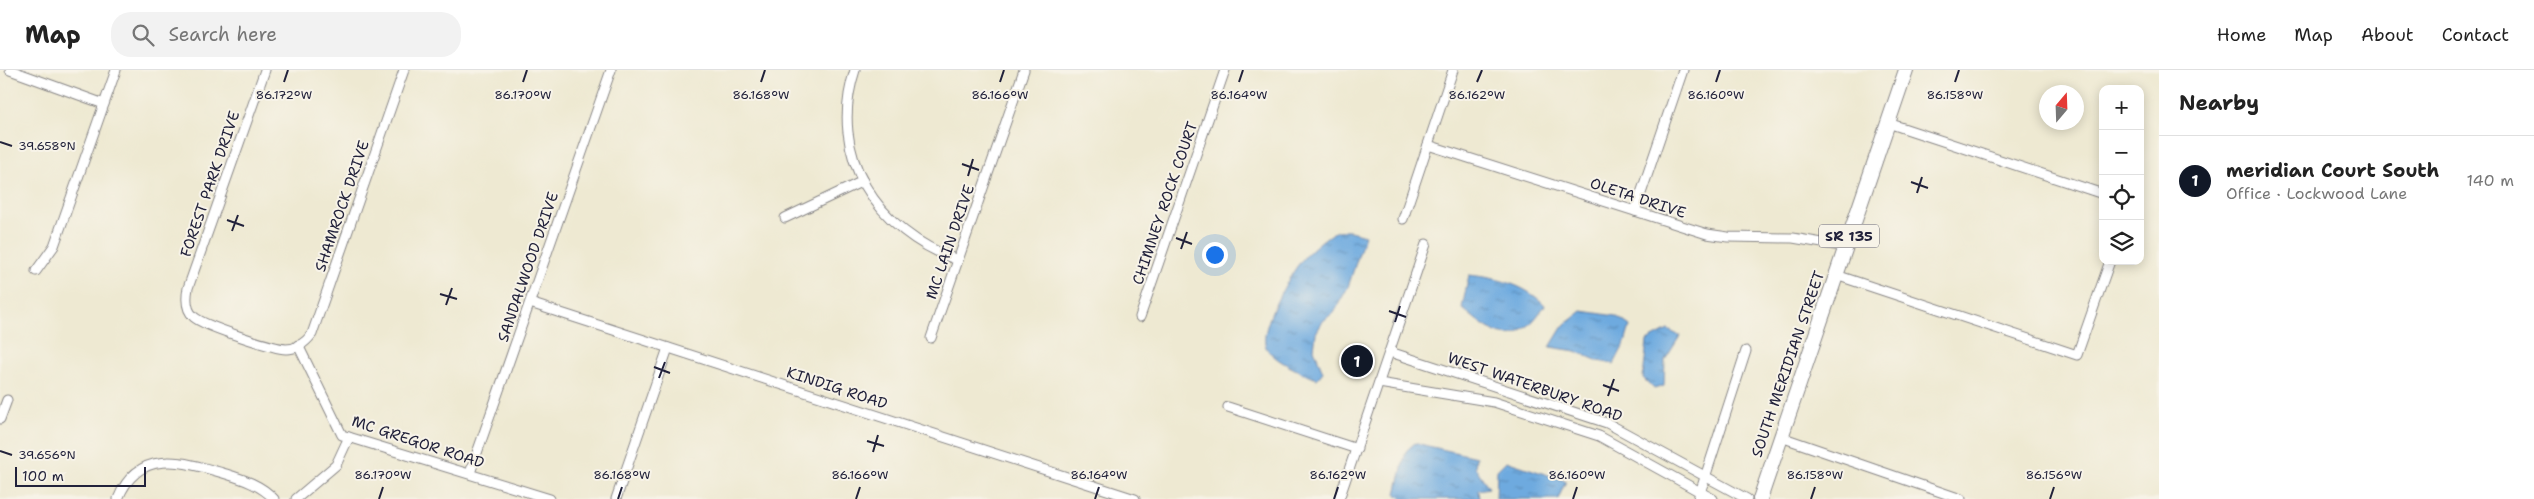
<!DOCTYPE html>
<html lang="en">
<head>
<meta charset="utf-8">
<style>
  body { margin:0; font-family:"Shantell Sans",sans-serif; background:#f2f2f2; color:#222 }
  .controls { position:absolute; right:15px; top:15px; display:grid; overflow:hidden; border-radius:10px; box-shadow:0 2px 12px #0003 }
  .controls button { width:45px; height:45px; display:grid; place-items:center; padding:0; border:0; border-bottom:1px solid #e0e0e0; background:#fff; color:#222; font:25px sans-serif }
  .compass { position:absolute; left:2039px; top:15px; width:45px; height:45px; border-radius:50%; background:#fff; box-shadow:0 2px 12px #0003; rotate:19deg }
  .scale { position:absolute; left:15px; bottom:12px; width:131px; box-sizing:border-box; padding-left:5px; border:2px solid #22223b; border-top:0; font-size:14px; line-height:18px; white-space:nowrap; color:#22223b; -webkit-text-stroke:4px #f7f3e8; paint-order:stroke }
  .you { position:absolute; left:1214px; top:184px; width:18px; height:18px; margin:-12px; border:4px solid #fff; border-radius:50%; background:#1a73e8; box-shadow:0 0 0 8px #1a73e833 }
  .badge { display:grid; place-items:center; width:32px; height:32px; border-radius:50%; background:#111827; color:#fff; font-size:16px; font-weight:700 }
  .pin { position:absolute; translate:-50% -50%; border:2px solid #fff; box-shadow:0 1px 5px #0006 }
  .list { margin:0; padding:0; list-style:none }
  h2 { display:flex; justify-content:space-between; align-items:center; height:65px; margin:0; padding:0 20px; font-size:21px }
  h2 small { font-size:16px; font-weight:400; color:#767676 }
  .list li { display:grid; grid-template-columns:32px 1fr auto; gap:15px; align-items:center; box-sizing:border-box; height:90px; padding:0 20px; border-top:1px solid #e0e0e0 }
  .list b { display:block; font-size:19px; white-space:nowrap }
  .list p { margin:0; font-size:16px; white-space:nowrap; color:#767676 }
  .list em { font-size:16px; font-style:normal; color:#767676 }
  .icon { flex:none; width:28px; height:28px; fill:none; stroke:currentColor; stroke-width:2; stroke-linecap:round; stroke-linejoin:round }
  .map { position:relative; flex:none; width:2159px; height:429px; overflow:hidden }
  header { display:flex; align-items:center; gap:30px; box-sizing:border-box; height:70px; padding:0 25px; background:#fff; border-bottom:1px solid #e0e0e0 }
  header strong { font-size:24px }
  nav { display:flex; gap:28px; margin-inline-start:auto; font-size:18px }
  .search { width:350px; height:45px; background:#f2f2f2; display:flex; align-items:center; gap:12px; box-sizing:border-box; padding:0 18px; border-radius:20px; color:#767676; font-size:19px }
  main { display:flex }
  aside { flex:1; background:#fff }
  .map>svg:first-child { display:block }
</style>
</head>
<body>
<header>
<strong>Map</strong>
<div class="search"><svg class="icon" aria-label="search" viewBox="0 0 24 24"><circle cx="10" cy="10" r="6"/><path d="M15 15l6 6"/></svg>Search here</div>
<nav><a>Home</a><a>Map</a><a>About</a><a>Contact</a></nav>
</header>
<main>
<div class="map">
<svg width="2159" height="429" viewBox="0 0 2159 429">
  <defs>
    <pattern id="water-ripples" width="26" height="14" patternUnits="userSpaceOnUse" patternTransform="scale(1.25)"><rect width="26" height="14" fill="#6eaadf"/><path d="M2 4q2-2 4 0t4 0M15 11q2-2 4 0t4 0" fill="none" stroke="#5a8ab6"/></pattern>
  </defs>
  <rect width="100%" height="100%" fill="#f7f3e8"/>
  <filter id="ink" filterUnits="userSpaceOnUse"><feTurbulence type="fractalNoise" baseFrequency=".02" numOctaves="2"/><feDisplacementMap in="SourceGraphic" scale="10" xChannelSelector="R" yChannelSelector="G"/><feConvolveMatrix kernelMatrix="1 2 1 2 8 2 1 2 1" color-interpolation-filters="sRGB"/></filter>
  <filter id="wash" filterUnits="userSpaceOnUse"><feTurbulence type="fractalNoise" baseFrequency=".0096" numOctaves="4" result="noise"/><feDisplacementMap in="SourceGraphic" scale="20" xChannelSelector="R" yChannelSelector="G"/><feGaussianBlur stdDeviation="1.12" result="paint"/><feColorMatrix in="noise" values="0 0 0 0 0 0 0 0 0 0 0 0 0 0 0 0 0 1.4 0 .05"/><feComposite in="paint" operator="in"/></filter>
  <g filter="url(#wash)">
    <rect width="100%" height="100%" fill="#eee9d2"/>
    <g fill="url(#water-ripples)" stroke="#48668d">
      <path d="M1350 161 1365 165 1348 217 1334 242 1323 251 1316 263 1314 279 1323 302 1317 309C1304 304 1272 290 1266 277 1258 259 1290 204 1302 190 1309 181 1325 167 1335 162 1338 160 1345 161 1350 161Z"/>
      <path d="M1469 205C1497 208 1524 214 1545 235 1516 280 1497 268 1462 238Z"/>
      <polygon points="1582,241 1616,246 1630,256 1625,273 1614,294 1598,291 1576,281 1550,277 1563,256"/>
      <polygon points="1668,260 1680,266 1665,290 1664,316 1654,319 1643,308 1647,271"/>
      <polygon points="1415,373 1476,387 1475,397 1489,418 1478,420 1479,429 1403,429 1396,424 1406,381"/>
      <polygon points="1506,391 1566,411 1558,429 1496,429 1497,400"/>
    </g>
  </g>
  <g filter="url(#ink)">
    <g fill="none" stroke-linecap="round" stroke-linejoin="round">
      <g stroke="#888686" stroke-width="11">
        <g id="street">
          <polyline points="10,0 104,34"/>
          <path d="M265 0 188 218C186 228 186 240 194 247 204 256 272 278 286 279 297 279 306 272 312 264L404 0"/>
          <path d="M855 0C827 85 877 162 958 190"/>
          <polyline points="1888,53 2103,124"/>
          <polyline points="1428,75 1707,164 1728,167 1793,168 1846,177"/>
          <polyline points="1635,141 1683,0"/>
          <polyline points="785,148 863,111"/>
          <polyline points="1403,149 1453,0"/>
          <polyline points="36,201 54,176 116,0"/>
          <polyline points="1836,205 2077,285 2110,191"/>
          <polyline points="530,233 1135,429"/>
          <polyline points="1140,247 1225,0"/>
          <polyline points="931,268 1024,0"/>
          <polyline points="298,275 342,365 550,429"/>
          <polyline points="1390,282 1607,353 1747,429"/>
          <polyline points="1379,313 1494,332 1599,366 1713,429"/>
          <polyline points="1228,337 1357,379"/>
          <polyline points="0,349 7,330"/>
          <polyline points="1781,367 1961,429"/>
          <polyline points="470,403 611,0"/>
          <path d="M118 429C138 378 182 391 223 403 242 409 260 414 274 429"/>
          <polyline points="296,429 336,395 349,367"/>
          <polyline points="616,429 668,278"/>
          <polyline points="1339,429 1426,174"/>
          <polyline points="1698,429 1746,281"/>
        </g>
      </g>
      <g stroke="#888686" stroke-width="16">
        <polyline id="primary" points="1760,429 1906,0"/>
      </g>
      <use href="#street" stroke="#fff" stroke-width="9"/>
      <use href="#primary" stroke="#fff" stroke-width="14"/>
    </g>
  </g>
  <path fill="none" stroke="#22223b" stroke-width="2" d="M284 12 288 0M523 12 527 0M761 12 765 0M1000 12 1004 0M1239 12 1243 0M1477 12 1482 0M1716 12 1720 0M1955 12 1959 0M0 72 12 76M962 94 979 100M968 106 973 89M1911 112 1928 118M1917 123 1922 107M227 150 244 156M232 161 238 145M1176 168 1192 174M1181 179 1187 162M440 224 457 229M446 235 452 218M1389 241 1406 247M1395 252 1400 236M654 297 670 303M659 308 665 292M1603 315 1619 321M1608 326 1614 309M867 371 884 376M0 381 12 385M873 382 878 365M379 429 383 417M618 429 622 417M856 429 860 417M1095 429 1099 417M1334 429 1338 417M1573 429 1577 417M1811 429 1815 417M2050 429 2054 417"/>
  <g text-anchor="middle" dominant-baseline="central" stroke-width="4" stroke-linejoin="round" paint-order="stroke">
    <rect fill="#f7f3e8" stroke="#62616f" stroke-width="1" x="1819" y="154.5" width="60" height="23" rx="4"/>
    <g font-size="14" font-weight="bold" fill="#22223b">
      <text x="1849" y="166">SR 135</text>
    </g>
    <g font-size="15" fill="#22223b" stroke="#f7f3e8">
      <text transform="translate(210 114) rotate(-71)">FOREST PARK DRIVE</text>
      <text transform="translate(1638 128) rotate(18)">OLETA DRIVE</text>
      <text transform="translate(1165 133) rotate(-71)">CHIMNEY ROCK COURT</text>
      <text transform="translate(342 136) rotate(-71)">SHAMROCK DRIVE</text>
      <text transform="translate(950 172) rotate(-71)">MC LAIN DRIVE</text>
      <text transform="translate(528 197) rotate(-71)">SANDALWOOD DRIVE</text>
      <text transform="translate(1788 294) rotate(-71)">SOUTH MERIDIAN STREET</text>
      <text transform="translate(1535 317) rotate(19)">WEST WATERBURY ROAD</text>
      <text transform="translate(837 318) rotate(18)">KINDIG ROAD</text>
      <text transform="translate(418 372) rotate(18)">MC GREGOR ROAD</text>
    </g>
  </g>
  <g font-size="12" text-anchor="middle" fill="#22223b" stroke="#f7f3e8" stroke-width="4" stroke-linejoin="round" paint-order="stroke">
    <text x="1477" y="29">86.162°W</text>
    <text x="1955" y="29">86.158°W</text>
    <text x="284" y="29">86.172°W</text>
    <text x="523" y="29">86.170°W</text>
    <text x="761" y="29">86.168°W</text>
    <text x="1000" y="29">86.166°W</text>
    <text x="1239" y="29">86.164°W</text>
    <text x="1716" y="29">86.160°W</text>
    <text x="47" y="80">39.658°N</text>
    <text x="47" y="389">39.656°N</text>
    <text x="383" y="409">86.170°W</text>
    <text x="622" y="409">86.168°W</text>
    <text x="860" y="409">86.166°W</text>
    <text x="1099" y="409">86.164°W</text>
    <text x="1338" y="409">86.162°W</text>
    <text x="1577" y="409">86.160°W</text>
    <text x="1815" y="409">86.158°W</text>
    <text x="2054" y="409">86.156°W</text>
  </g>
</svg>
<div class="controls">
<button>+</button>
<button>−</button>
<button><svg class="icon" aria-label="locate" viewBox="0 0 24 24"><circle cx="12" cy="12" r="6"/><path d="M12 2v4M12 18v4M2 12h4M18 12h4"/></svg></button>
<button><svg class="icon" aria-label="layers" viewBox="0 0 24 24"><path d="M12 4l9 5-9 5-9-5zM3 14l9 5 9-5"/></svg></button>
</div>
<svg class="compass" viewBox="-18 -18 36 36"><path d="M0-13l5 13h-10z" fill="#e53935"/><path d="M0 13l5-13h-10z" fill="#767676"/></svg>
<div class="scale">100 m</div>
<div class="you"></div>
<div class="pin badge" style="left:1357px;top:291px">1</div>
</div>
<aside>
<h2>Nearby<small></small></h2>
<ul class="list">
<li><span class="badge">1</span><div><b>meridian Court South</b><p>Office · Lockwood Lane</p></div><em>140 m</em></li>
</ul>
</aside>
</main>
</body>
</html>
